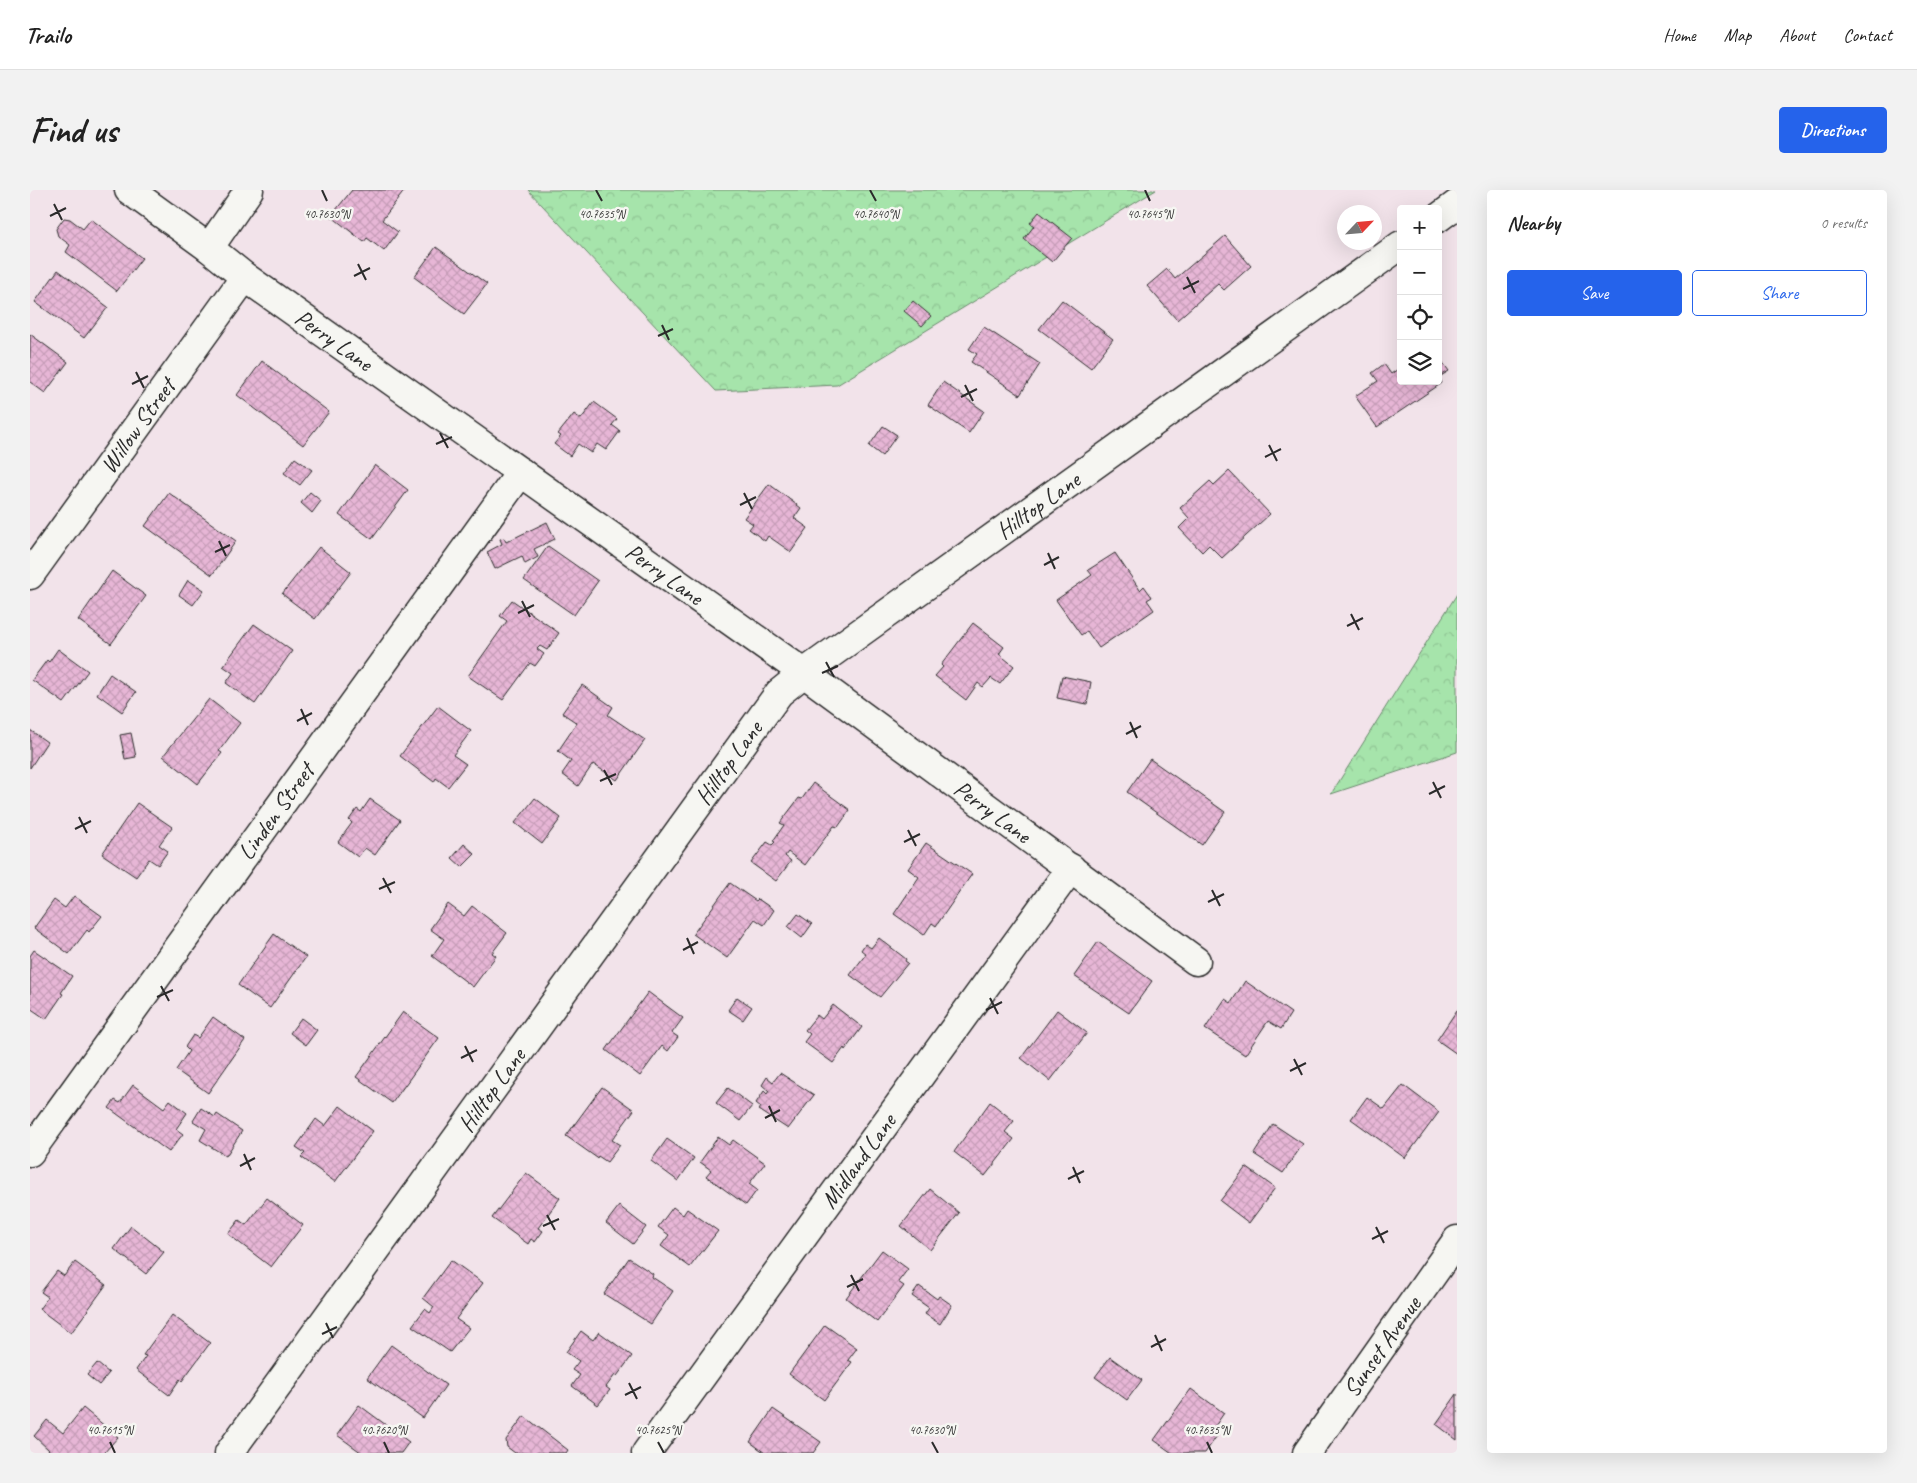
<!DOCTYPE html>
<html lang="en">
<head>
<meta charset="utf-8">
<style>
  body { margin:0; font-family:Caveat,sans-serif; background:#f2f2f2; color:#222 }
  .controls { position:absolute; right:15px; top:15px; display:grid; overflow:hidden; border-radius:5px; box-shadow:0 5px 20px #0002 }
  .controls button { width:45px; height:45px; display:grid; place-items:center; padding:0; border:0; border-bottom:1px solid #e0e0e0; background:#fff; color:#222; font:25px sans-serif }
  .compass { position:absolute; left:1307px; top:15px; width:45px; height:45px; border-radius:50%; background:#fff; box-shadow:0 5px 20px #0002; rotate:64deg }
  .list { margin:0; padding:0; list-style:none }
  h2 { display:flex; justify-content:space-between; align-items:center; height:65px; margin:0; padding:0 20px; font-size:21px }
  h2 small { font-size:16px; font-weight:400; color:#767676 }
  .actions { display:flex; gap:10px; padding:15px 20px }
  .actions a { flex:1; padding:11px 0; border:1px solid #2563eb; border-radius:5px; text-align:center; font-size:18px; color:#2563eb }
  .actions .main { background:#2563eb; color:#fff }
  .icon { flex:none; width:28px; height:28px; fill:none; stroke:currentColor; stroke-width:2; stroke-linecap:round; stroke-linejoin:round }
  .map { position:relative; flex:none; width:1427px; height:1263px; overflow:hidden; border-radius:5px }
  header { display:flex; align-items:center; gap:30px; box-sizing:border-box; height:70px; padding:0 25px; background:#fff; border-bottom:1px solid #e0e0e0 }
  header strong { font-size:24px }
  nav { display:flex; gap:28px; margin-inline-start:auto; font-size:18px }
  .intro { display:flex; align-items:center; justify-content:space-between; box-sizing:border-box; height:120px; padding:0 30px }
  h1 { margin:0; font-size:35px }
  .button { padding:12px 22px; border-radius:5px; background:#2563eb; color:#fff; font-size:18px; font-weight:700 }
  main { display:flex; gap:30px; padding:0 30px }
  aside { flex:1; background:#fff; border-radius:5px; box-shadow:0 5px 20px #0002 }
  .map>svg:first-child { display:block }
</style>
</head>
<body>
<header>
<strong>Trailo</strong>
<nav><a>Home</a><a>Map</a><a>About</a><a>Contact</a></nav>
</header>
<div class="intro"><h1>Find us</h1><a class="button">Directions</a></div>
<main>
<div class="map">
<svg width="1427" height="1263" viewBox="0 0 1427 1263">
  <defs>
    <pattern id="forest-crowns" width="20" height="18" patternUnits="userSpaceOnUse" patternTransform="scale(1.25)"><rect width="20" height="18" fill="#a6e4ab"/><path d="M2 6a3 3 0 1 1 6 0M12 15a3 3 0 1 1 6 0" fill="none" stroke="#8fc493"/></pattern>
    <pattern id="building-cross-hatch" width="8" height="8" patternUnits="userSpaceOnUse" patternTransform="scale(1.25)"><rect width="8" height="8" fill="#e7b6d6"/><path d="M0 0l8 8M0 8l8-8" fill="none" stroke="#c69db8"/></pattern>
  </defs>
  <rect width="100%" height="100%" fill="#f2e3ea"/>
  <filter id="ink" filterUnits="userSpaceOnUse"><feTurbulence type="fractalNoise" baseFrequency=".02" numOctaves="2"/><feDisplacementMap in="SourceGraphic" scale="10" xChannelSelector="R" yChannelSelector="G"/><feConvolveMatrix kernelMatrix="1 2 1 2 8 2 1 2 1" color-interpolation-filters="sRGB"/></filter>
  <g filter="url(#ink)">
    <g fill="url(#forest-crowns)" stroke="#68886b">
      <polygon points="498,0 1126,0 807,195 686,201"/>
      <polygon points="1427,404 1427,562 1301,604"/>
    </g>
    <g fill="url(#building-cross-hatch)" stroke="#2b2b2b">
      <polygon points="322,0 375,0 352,30 368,42 354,61 337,48 334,52 301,26"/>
      <polygon points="1009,22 1042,48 1022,72 994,49 1004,36 1000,33"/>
      <polygon points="34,28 40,29 53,39 61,29 112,68 87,101 36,62 40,55 28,46 26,39"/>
      <polygon points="1195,46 1221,76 1194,100 1188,94 1147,130 1117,96 1137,79 1145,89"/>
      <polygon points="406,57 457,94 434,124 384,87"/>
      <polygon points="28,80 78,117 54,148 5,112"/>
      <polygon points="1032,110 1083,149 1061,178 1009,139"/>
      <polygon points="883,111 901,126 892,136 874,121"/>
      <polygon points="954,137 1010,174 990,205 941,172 947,164 939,159"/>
      <polygon points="0,144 38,172 15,203 0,192"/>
      <polygon points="1408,166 1419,181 1409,187 1412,193 1347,237 1325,206 1348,191 1342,183 1354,174 1361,184 1371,177 1371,191 1408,191"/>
      <polygon points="232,171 299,222 273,255 207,205"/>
      <polygon points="913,192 954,221 939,243 898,215"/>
      <polygon points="564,212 587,229 582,235 590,241 576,260 567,254 561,263 548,254 540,266 524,254 531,246 528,244 544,224 551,229"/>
      <polygon points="853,236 867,245 852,266 839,256"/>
      <polygon points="265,268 282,280 270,295 254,283"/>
      <polygon points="345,275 378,300 342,349 309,325"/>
      <polygon points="1199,281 1240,324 1192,368 1179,355 1172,362 1149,338 1159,328 1150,318 1180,291 1184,295"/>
      <polygon points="739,294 771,318 764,328 778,338 761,362 738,346 735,351 719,339 723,334 714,328"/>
      <polygon points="280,302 291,311 282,323 271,313"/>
      <polygon points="139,303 206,351 182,385 115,336"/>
      <polygon points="517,332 525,349 504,359 508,367 495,374 492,366 465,379 457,362 472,354 470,349 474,348 476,352"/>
      <polygon points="518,356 568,391 544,425 494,390"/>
      <polygon points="289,357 321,382 285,429 252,404"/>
      <polygon points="1085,363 1110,400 1114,396 1122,407 1117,410 1124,420 1069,458 1057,441 1051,445 1026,410 1062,385 1058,380"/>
      <polygon points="82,381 116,406 81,454 48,430"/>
      <polygon points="158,390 174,400 163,415 149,405"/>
      <polygon points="482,410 529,443 517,460 510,456 507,459 514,464 505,476 500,473 473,510 438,486 477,431 470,426"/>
      <polygon points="943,433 974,457 969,464 984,476 970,494 961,488 953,497 948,493 936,510 905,486 913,477 911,475"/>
      <polygon points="224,434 262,461 225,514 196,493 203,483 193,476"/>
      <polygon points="28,459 58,481 34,513 2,490 17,470 19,472"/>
      <polygon points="80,484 106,502 92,522 67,504"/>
      <polygon points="1032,486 1061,492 1057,514 1027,508"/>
      <polygon points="552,495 583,517 578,525 615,550 587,590 563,574 548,596 532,584 541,571 528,561 547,533 532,523"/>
      <polygon points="179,509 210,533 189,561 192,563 168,594 133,566"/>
      <polygon points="408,516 441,541 423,565 436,574 418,597 406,588 404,592 370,566"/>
      <polygon points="0,540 17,552 0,578"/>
      <polygon points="101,543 106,567 95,569 90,545"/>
      <polygon points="1120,569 1195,622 1172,655 1097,602"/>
      <polygon points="783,593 820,620 808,637 804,636 775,675 758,662 755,666 761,671 746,691 721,673 737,652 742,655 745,652 743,651 754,635 750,633 769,608 772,609"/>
      <polygon points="505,608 531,628 512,654 485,633"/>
      <polygon points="340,609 370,630 345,665 335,658 328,667 308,652 322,633 319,630 327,619 331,622"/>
      <polygon points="107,613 142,637 129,655 138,661 128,675 119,669 106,687 72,664"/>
      <polygon points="896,653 942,684 906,736 902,733 894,745 864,724 889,687 878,679"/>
      <polygon points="434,654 445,664 432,677 422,668"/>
      <polygon points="700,693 726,711 728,709 744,720 734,735 725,729 697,768 663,744"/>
      <polygon points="44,706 72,726 59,742 57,740 39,764 4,738 24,710 35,718"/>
      <polygon points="418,714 434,726 442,716 477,743 462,763 466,766 443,797 402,766 414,749 400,739"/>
      <polygon points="768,724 782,734 772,748 758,737"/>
      <polygon points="244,744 276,767 240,818 208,795"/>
      <polygon points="849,748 876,769 875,771 878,773 850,807 820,785 836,764 831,760 835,754 841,758"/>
      <polygon points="1068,752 1122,791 1099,823 1044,786"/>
      <polygon points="4,760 42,786 31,803 33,804 16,829 0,818 0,766"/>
      <polygon points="1215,791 1261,823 1251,839 1238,831 1215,865 1175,839 1195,809 1201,813"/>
      <polygon points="618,802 653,828 642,843 648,847 638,861 632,856 610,886 576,860"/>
      <polygon points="707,807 722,817 713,830 698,820"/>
      <polygon points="803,815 832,837 815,860 814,858 803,873 774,852 780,844 775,840 787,825 792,829"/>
      <polygon points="1027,820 1057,843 1020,891 991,868"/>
      <polygon points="1427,820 1427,864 1407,850"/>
      <polygon points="373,822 409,848 362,913 326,887"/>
      <polygon points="183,827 215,850 178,903 146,880 159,861 155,857 163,845 168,848"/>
      <polygon points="271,828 287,840 276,855 260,843"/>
      <polygon points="750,883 784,905 758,939 729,920 731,917 726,913 734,901 737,904 739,901 732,895 737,887 743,892"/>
      <polygon points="103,895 134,918 140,910 157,923 146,939 153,944 139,962 79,918 85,910 90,913"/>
      <polygon points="1373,895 1409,922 1375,968 1321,929 1337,907 1354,919"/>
      <polygon points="572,897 604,920 582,950 590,955 577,972 568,966 567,968 536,946"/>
      <polygon points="698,898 722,916 710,931 686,913"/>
      <polygon points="960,912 984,931 975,942 984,949 955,986 924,962"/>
      <polygon points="310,916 343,941 305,992 271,967 275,963 266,957 286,929 295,936"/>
      <polygon points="171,918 185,927 187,924 212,941 196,966 170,950 176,939 163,931"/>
      <polygon points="1243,934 1273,954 1253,983 1224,964"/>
      <polygon points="688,947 699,955 703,950 735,973 719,994 727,1000 716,1015 676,986 681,980 670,972"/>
      <polygon points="637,949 664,968 648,991 621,971"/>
      <polygon points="1216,977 1245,998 1219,1033 1190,1011"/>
      <polygon points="496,983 530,1008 508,1038 513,1041 505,1052 501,1049 498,1054 462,1028"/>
      <polygon points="900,999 929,1023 900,1060 871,1036"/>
      <polygon points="237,1008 273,1035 241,1077 198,1044 209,1030 216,1035"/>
      <polygon points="589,1016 616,1037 603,1054 576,1033"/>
      <polygon points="643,1017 653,1025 657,1019 688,1041 660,1077 631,1056 639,1045 628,1037"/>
      <polygon points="101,1036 134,1062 116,1084 84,1059"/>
      <polygon points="852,1060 878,1079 868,1092 874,1096 847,1132 816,1108"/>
      <polygon points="599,1068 623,1084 622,1087 643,1101 621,1134 574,1104"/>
      <polygon points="421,1070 453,1093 426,1129 439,1138 420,1162 382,1136 395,1119 400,1123 404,1117 393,1108"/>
      <polygon points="45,1072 76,1095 41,1143 9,1119 18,1107 11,1102 27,1081 34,1086"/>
      <polygon points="889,1096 907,1109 909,1106 922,1115 910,1134 895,1124 899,1118 882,1106"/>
      <polygon points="142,1125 180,1153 152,1191 150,1189 139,1205 106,1180 116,1166 113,1165"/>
      <polygon points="795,1135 827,1158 818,1170 822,1172 794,1210 759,1184"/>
      <polygon points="551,1141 563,1150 569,1142 602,1166 587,1186 585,1185 576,1197 580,1200 568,1215 542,1196 550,1185 542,1180 549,1171 536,1162"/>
      <polygon points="361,1155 416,1195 393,1228 337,1188"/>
      <polygon points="1080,1167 1112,1190 1097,1210 1065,1187"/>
      <polygon points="67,1173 79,1183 69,1195 57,1185"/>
      <polygon points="1161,1199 1194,1223 1183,1239 1189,1243 1175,1263 1142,1263 1124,1250"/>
      <polygon points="1427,1204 1427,1250 1406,1234"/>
      <polygon points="329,1215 379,1252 371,1263 332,1263 307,1245"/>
      <polygon points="53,1218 88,1247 74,1263 17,1263 19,1260 4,1246 17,1230 33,1243"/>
      <polygon points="743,1219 791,1252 783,1263 735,1263 720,1252"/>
      <polygon points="494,1226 538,1260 536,1263 485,1263 477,1257 476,1250"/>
    </g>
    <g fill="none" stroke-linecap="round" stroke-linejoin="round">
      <g stroke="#2b2b2b" stroke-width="31">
        <g id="minor">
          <path id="s1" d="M99 0 179 58 215 87 774 483 1166 771"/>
          <polyline points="1408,28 1427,14"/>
          <polyline points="179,58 219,0"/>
          <path id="s2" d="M0 385 215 87"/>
          <path id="s3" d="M0 962 491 282"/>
          <path id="s4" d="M199 1263 749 503 774 483 1371 55"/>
          <path id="s5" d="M616 1263 1041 678"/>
          <path id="s6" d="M1277 1263 1427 1050"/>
        </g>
      </g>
      <use href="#minor" stroke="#f6f6f2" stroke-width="28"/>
    </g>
  </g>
  <path fill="none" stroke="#2b2b2b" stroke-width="2" d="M292 0 297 11M566 0 572 11M840 0 846 11M1115 0 1120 11M24 14 32 30M20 26 36 18M328 74 336 90M324 86 340 78M1157 87 1165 103M1153 99 1169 91M632 135 639 150M628 146 643 139M106 182 114 198M102 194 118 186M935 195 943 211M931 207 947 199M410 243 418 258M406 254 422 247M1239 255 1247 271M1235 267 1251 259M714 303 722 319M710 315 726 307M189 351 196 366M185 362 200 355M1018 363 1025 379M1014 375 1029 367M492 411 500 427M488 423 504 415M1321 424 1329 440M1317 436 1333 428M796 472 804 487M792 483 808 476M271 519 278 535M267 531 282 523M1100 532 1107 548M1096 544 1111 536M574 580 582 595M570 591 586 584M1403 592 1411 608M1399 604 1415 596M49 627 57 643M45 639 61 631M878 640 886 656M874 652 890 644M353 688 361 703M349 699 365 692M1182 700 1190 716M1178 712 1194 704M657 748 664 764M653 760 668 752M131 796 139 811M127 807 143 800M960 808 968 824M956 820 972 812M435 856 443 872M431 868 447 860M1264 869 1272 885M1260 881 1276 873M739 916 746 932M735 928 750 920M214 964 221 980M210 976 225 968M1043 977 1050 993M1038 989 1054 981M517 1025 525 1040M513 1036 529 1029M1346 1037 1354 1053M1342 1049 1358 1041M821 1085 829 1101M817 1097 833 1089M296 1133 303 1148M292 1144 307 1137M1125 1145 1132 1161M1121 1157 1136 1149M599 1193 607 1209M595 1205 611 1197M80 1252 85 1263M354 1252 359 1263M628 1252 634 1263M902 1252 908 1263M1177 1252 1182 1263"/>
  <g text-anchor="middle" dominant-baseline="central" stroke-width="5" stroke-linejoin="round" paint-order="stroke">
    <g font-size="24" fill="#2b2b2b" stroke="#f6f6f2">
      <text stroke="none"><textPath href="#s1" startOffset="254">Perry Lane</textPath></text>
      <text stroke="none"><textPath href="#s2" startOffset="184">Willow Street</textPath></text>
      <text stroke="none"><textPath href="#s4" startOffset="1258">Hilltop Lane</textPath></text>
      <text stroke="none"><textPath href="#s1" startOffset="659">Perry Lane</textPath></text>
      <text stroke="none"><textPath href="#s4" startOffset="852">Hilltop Lane</textPath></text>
      <text stroke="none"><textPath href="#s1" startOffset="1064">Perry Lane</textPath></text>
      <text stroke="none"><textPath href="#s3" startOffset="420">Linden Street</textPath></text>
      <text stroke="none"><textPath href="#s4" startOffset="448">Hilltop Lane</textPath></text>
      <text stroke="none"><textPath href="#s5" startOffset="361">Midland Lane</textPath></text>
      <text stroke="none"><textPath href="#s6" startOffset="130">Sunset Avenue</textPath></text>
    </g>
  </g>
  <g font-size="12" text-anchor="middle" fill="#2b2b2b" stroke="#f6f6f2" stroke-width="5" stroke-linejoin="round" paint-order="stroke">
    <text x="846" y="28">40.7640°N</text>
    <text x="1120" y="28">40.7645°N</text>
    <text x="297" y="28">40.7630°N</text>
    <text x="572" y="28">40.7635°N</text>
    <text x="80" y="1244">40.7615°N</text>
    <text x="354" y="1244">40.7620°N</text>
    <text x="628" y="1244">40.7625°N</text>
    <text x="902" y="1244">40.7630°N</text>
    <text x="1177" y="1244">40.7635°N</text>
  </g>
</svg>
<div class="controls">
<button>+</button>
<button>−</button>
<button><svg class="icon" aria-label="locate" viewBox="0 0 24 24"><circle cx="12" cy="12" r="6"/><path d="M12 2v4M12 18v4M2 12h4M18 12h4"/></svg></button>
<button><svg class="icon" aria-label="layers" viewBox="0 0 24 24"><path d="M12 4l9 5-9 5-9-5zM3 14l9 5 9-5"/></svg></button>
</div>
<svg class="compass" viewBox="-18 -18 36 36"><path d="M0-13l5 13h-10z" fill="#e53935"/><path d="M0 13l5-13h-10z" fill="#767676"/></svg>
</div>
<aside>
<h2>Nearby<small>0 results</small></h2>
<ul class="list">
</ul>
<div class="actions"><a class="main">Save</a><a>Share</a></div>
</aside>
</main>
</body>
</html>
